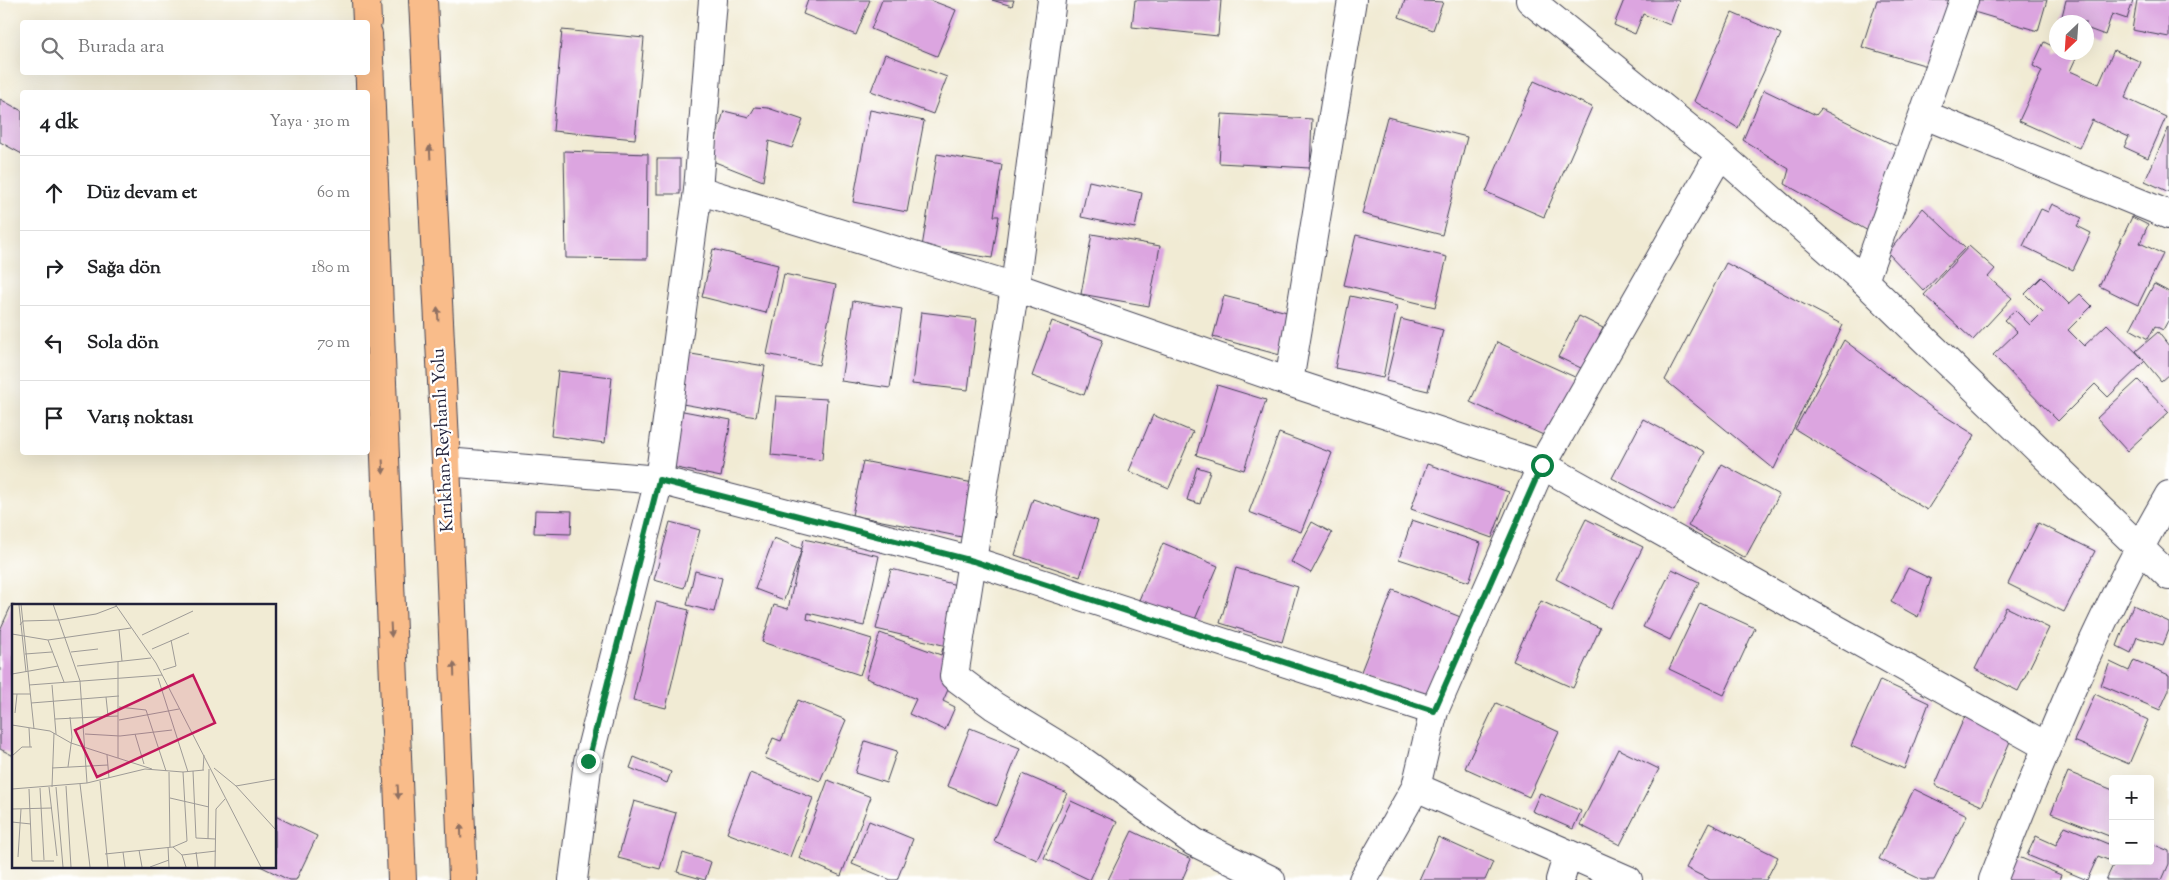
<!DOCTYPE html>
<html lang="tr">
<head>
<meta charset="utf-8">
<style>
  body { margin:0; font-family:"Sorts Mill Goudy",serif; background:#f2f2f2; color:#202124 }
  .controls { position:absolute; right:15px; bottom:15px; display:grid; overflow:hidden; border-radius:5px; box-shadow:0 5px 20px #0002 }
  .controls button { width:45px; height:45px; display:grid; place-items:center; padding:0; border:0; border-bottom:1px solid #e0e0e0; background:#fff; color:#202124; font:25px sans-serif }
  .compass { position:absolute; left:2049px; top:15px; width:45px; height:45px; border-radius:50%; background:#fff; box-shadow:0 5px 20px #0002; rotate:205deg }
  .stop { position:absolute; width:15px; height:15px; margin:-11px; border:4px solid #0b8043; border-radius:50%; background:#fff }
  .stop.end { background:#0b8043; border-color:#fff; box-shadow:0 1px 5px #0008 }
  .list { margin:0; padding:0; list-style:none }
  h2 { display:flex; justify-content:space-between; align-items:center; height:65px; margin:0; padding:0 20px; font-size:21px }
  h2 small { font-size:16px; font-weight:400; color:#757577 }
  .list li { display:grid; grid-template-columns:32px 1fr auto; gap:15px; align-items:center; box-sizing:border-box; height:75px; padding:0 20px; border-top:1px solid #e0e0e0 }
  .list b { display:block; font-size:19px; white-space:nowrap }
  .list em { font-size:16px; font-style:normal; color:#757577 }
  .icon { flex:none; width:28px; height:28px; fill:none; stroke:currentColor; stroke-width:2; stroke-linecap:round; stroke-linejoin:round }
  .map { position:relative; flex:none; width:2169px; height:880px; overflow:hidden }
  .search { position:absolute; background:#fff; box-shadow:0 5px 20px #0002; left:20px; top:20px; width:350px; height:55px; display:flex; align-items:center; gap:12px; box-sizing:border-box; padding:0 18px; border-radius:5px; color:#757577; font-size:19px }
  .panel { position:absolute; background:#fff; box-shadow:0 5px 20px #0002; left:20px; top:90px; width:350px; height:365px; border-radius:5px }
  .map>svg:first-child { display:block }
</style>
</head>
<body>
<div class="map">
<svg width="2169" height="880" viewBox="0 0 2169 880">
  <rect width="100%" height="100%" fill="#fff"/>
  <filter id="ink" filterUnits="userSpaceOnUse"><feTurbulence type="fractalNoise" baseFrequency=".02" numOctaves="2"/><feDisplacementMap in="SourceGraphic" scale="10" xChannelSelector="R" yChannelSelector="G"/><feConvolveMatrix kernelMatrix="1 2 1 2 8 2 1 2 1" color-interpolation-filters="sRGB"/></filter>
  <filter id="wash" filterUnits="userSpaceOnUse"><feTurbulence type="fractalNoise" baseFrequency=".0096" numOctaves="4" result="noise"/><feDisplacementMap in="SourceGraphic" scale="20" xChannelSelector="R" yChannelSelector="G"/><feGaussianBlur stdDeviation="1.12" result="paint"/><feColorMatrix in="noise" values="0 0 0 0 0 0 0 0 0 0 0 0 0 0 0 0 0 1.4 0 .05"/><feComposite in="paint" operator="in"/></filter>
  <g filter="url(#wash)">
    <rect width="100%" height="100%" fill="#f1ebd4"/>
    <g id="blocks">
      <g fill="#dca5e0">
        <polygon points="808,0 870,0 856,35 803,14"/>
        <polygon points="882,0 930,0 956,10 937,56 871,29"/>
        <polygon points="992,0 1014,0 1012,6"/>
        <polygon points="1135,0 1221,0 1218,36 1132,27"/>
        <polygon points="1405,0 1443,2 1433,30 1399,17"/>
        <polygon points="1624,0 1679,0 1670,25 1643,14 1635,34 1614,25"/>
        <polygon points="1877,0 1951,0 1931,67 1862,47"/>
        <polygon points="1977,0 2047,0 2038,31 1974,12"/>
        <polygon points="2066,0 2133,0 2127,19 2112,14 2105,35 2086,28 2086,22 2069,22 2061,20"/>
        <polygon points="2137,0 2169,0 2169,37 2132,30"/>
        <polygon points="1732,13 1781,34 1738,128 1694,101"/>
        <polygon points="562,30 644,38 635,139 553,131"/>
        <polygon points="2044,42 2056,48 2056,52 2066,52 2076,58 2070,71 2099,84 2114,50 2141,62 2125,98 2166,117 2148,158 2124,147 2129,137 2092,120 2079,148 2019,121 2042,71 2033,66"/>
        <polygon points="885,54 947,77 933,114 871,91"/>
        <polygon points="1534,81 1592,107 1544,217 1486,192"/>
        <polygon points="1764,90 1816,115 1821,109 1906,151 1870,232 1785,184 1789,169 1743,140"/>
        <polygon points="0,99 22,111 22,154 0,142"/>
        <polygon points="755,107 768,108 803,120 792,148 769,141 763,181 710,160 724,111 749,117"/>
        <polygon points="870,110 924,121 907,212 853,202"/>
        <polygon points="1222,114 1312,119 1310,168 1219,163"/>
        <polygon points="1387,117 1467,137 1442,235 1362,214"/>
        <polygon points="2169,127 2169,192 2145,181"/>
        <polygon points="564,151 648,154 647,259 566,258"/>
        <polygon points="937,154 1002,165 994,216 999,216 992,258 922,247"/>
        <rect x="657" y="159" width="23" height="35"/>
        <polygon points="1089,181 1142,193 1135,228 1081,217"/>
        <polygon points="2052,204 2082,218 2077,226 2091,233 2073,270 2023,246 2041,209 2048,212"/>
        <polygon points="1923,208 1965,248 1924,291 1888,253"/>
        <polygon points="2132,217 2148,225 2140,243 2163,254 2138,305 2099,286"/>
        <polygon points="1092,234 1160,246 1149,306 1081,294"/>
        <polygon points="1356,235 1447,257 1435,307 1344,285"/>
        <polygon points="1969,246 1995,269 1988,277 2012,298 1973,340 1924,295"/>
        <polygon points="713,249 778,265 766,313 702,297"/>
        <polygon points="1726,263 1843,325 1774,469 1665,380"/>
        <polygon points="784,274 836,285 819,365 767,354"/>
        <polygon points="2042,277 2069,304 2080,294 2092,306 2068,330 2084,346 2107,324 2145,361 2108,397 2095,384 2058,421 1993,355 2017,332 2004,320 2015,310 2030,325 2043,312 2025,294"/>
        <polygon points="2154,284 2169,292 2169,319 2163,330 2155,326 2148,339 2130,329"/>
        <polygon points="1224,296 1291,313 1280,355 1213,337"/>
        <polygon points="1350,296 1397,306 1383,378 1335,368"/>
        <polygon points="853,301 902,309 890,388 841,381"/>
        <polygon points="921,312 977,319 968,390 912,384"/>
        <polygon points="1579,316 1603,328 1583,369 1558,357"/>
        <polygon points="1401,319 1443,330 1428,391 1386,381"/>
        <polygon points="1052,321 1103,340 1084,395 1032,376"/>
        <polygon points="2158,332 2169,346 2169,374 2161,381 2136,351"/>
        <polygon points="1844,340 1932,408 1975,435 1927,510 1795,429"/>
        <polygon points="1497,342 1577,378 1550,438 1470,402"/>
        <polygon points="685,353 765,366 756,417 677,403"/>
        <polygon points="558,371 612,377 605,443 551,436"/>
        <polygon points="2138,380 2169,412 2127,451 2097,418"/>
        <polygon points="1217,385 1266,400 1244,470 1196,455"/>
        <polygon points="776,396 827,399 822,460 771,455"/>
        <polygon points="678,410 731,420 721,477 667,466"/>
        <polygon points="1153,415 1193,432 1169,488 1129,471"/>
        <polygon points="1643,419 1705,452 1674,511 1612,478"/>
        <polygon points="1279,433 1332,453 1301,532 1249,512"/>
        <polygon points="863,461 973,483 962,537 852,515"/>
        <polygon points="1427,464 1509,492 1492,538 1411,509"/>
        <polygon points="1722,464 1779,495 1745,558 1688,526"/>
        <polygon points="1197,467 1210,471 1200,504 1187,500"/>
        <polygon points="1033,499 1098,521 1080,577 1015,555"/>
        <polygon points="535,510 572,511 571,534 534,533"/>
        <polygon points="1586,519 1643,547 1612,608 1556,579"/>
        <polygon points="1412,520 1481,543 1469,582 1399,559"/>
        <polygon points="670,522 700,530 684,588 654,580"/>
        <polygon points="1312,522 1332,533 1311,573 1291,562"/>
        <polygon points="2038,523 2095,551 2064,612 2008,584"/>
        <polygon points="774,538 802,549 784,600 755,589"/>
        <polygon points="804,539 879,556 864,626 808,613 807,619 872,639 860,675 762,642 774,605 788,609"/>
        <polygon points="1163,543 1218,566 1193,624 1139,600"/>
        <polygon points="1236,568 1298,587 1282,642 1220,623"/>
        <polygon points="1908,568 1931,579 1918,617 1891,602"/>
        <polygon points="891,569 961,586 947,646 876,629"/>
        <polygon points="1672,569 1699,582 1670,640 1643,627"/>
        <polygon points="695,571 722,578 714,612 687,605"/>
        <polygon points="1393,590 1463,618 1430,702 1360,674"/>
        <polygon points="1541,601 1600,628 1573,688 1513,661"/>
        <polygon points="656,602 689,610 666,708 633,700"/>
        <polygon points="1700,603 1755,628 1724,695 1669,669"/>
        <polygon points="12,604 14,605 14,756 0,749 0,630"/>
        <polygon points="2133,605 2169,622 2169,630 2163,645 2137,637 2131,653 2117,646"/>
        <polygon points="2006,607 2049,628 2018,691 1975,669"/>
        <polygon points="880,633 941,655 943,648 958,652 954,676 943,701 955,707 945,730 909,714 916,699 866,678"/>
        <polygon points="2134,660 2169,675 2169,690 2160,710 2101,685 2110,662 2129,671"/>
        <polygon points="1880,680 1929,703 1904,769 1851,746"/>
        <polygon points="2095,694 2148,720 2129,764 2074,741"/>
        <polygon points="798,700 846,720 820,781 765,758 773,738 781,741"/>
        <polygon points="1496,703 1559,732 1529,797 1465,768"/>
        <polygon points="1965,716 2012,737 1982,806 1935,785"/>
        <polygon points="970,728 1020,748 997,806 947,786"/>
        <polygon points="865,741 897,751 886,783 855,773"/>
        <polygon points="1618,749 1659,769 1620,845 1580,825"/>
        <polygon points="634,757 671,772 667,783 630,768"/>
        <polygon points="2068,772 2113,790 2113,826 2109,836 2051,813"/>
        <polygon points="750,773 813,798 790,857 727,833"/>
        <polygon points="1023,774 1067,793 1037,860 994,841"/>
        <polygon points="828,780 871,797 841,876 799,858"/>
        <polygon points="1914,789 1967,815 1934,880 1922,880 1879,859"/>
        <polygon points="1540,793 1581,811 1573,829 1532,811"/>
        <polygon points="634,801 676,813 660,869 618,858"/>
        <polygon points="1071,801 1117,822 1090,880 1044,858"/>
        <polygon points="275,816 317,836 296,880 289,880 260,866 275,866"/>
        <polygon points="869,821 913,839 897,880 891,880 852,864"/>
        <polygon points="1709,823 1778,857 1766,880 1710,880 1686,868"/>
        <polygon points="2065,826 2113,846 2108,860 2098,856 2087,880 2027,855 2036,836 2056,845"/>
        <polygon points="1132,831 1191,859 1182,880 1108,880"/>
        <polygon points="1438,837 1493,862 1485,880 1419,880"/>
        <polygon points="2150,843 2169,851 2169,864 2162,880 2106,880 2115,861 2150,861"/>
        <polygon points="683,853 711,862 705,880 677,872"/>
        <polygon points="2014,855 2061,875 2059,880 2004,880"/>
      </g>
    </g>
  </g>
  <g filter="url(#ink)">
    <use href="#blocks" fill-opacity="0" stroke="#414052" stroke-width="1"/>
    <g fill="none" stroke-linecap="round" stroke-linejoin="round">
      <g stroke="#414052" stroke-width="30">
        <g id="minor">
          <polyline points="1052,0 1015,287 954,676 994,706 1074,755 1194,842 1271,880"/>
          <polyline points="1530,0 1720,154 1864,281 2169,576"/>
          <polyline points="1925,115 2169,215"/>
          <polyline points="698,190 1015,287 1289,382 1542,465 2046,746"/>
          <polyline points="1864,281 1964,0"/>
          <polyline points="1289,382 1352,0"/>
          <polyline points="446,462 659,480 973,561 1434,711"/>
          <polyline points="1416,787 1628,880"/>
          <polyline points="573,880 588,761 659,480 698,190 713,0"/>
          <polyline points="1363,880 1416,787 1434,711 1542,465 1720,154"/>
          <polyline points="1560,880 1568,854"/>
          <path d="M1993 880C2045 749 2098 617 2169 495"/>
        </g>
      </g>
      <g stroke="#414052" stroke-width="30">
        <g id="trunk">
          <polyline points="366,0 367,22"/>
          <polyline points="423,0 446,462 463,880"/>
          <polyline points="368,34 402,880"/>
        </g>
      </g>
      <use href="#minor" stroke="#fff" stroke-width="28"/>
      <use href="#trunk" stroke="#f9bc8a" stroke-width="28"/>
    </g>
    <defs><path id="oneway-solid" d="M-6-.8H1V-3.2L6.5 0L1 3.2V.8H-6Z" transform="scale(1.25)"/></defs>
    <g fill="#8e6f62">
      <use href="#oneway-solid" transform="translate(430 152) rotate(-93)"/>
      <use href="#oneway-solid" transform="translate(438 314) rotate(-93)"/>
      <use href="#oneway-solid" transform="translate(383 467) rotate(87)"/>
      <use href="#oneway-solid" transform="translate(391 630) rotate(87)"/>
      <use href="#oneway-solid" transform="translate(454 669) rotate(-92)"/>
      <use href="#oneway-solid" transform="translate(398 792) rotate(87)"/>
      <use href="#oneway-solid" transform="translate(461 831) rotate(-92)"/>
    </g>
  </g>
  <g fill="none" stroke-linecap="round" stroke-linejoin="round" filter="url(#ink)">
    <polyline stroke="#0b8043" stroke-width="6" points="588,761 659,480 973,561 1434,711 1542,465"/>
  </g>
  <g text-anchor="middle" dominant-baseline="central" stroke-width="4.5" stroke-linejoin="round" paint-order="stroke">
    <g font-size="18" fill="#22223b" stroke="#fff">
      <text transform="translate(444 440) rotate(-93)">Kırıkhan-Reyhanlı Yolu</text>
    </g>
  </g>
  <g transform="translate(12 604)">
    <rect width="264" height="264" fill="#f1ebd4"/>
    <path fill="none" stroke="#9e9b97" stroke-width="1" d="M9 0 22 125M41 0 68 77 75 179M103 0 144 59 249 263M7 1 14 68M8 21 11 17 47 16 84 10 105 2M107 26 110 57M0 30 36 36 119 24M130 31 181 7M36 36 52 78M140 45 177 29M59 48 86 45M13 50 40 48M65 62 139 54M151 66 164 62 159 36M0 70 46 62M146 74 176 168M17 81 150 71M40 81 44 130M0 90H18M94 93 96 112M19 99 107 92M107 103 134 106 154 167M3 109 5 90M43 115 106 112M107 116 167 105M0 121 38 127 59 139 140 165M17 124 18 143M73 130 108 132 160 126M123 130 132 160M95 151 97 174M0 152 10 143H20M106 154V58M56 163 60 133 58 113M40 164 96 161M202 164 224 182 264 175M191 166 192 151M181 167 184 234 203 235M157 168 158 243M88 177 96 263M68 180 78 263M54 182 59 263M224 182 264 226M37 183 45 252M40 183 42 129M44 183 51 263M28 184 32 256M0 185 75 179 133 165 171 168 192 166M17 185 20 257H42M158 194 197 203M0 205 40 204M0 218 19 220M196 235 197 165M156 243 157 263M161 243 175 237 171 168M127 246 130 263M111 248 113 263M184 248 186 263M93 250 161 243 170 251 174 263M170 251 204 247M6 253 9 205M138 263 157 256M203 263 204 205 213 195"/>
    <path fill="#c2185b" fill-opacity="0.15" stroke="#c2185b" stroke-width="2.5" d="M181 71 203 119 85 173 63 126Z"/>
    <rect width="264" height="264" fill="none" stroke="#22223b" stroke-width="2.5"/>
  </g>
</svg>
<div class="controls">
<button>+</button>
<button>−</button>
</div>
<svg class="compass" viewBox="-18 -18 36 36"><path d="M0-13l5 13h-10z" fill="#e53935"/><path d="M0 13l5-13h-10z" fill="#757577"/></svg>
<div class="stop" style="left:1542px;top:465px"></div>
<div class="stop end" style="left:588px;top:761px"></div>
<div class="search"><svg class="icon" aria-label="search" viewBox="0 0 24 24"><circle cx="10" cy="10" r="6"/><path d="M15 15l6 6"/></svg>Burada ara</div>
<section class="panel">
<h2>4 dk<small>Yaya · 310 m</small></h2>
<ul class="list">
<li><svg class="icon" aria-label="ahead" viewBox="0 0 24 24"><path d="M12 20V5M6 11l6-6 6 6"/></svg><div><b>Düz devam et</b></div><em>60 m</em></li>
<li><svg class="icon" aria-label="right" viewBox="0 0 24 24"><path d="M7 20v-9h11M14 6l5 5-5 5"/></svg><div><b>Sağa dön</b></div><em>180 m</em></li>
<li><svg class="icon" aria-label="left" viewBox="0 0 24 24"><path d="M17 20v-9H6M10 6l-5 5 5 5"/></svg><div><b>Sola dön</b></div><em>70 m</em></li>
<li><svg class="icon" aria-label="arrive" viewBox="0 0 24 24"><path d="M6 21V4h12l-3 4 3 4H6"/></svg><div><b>Varış noktası</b></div></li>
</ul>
</section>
</div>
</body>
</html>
